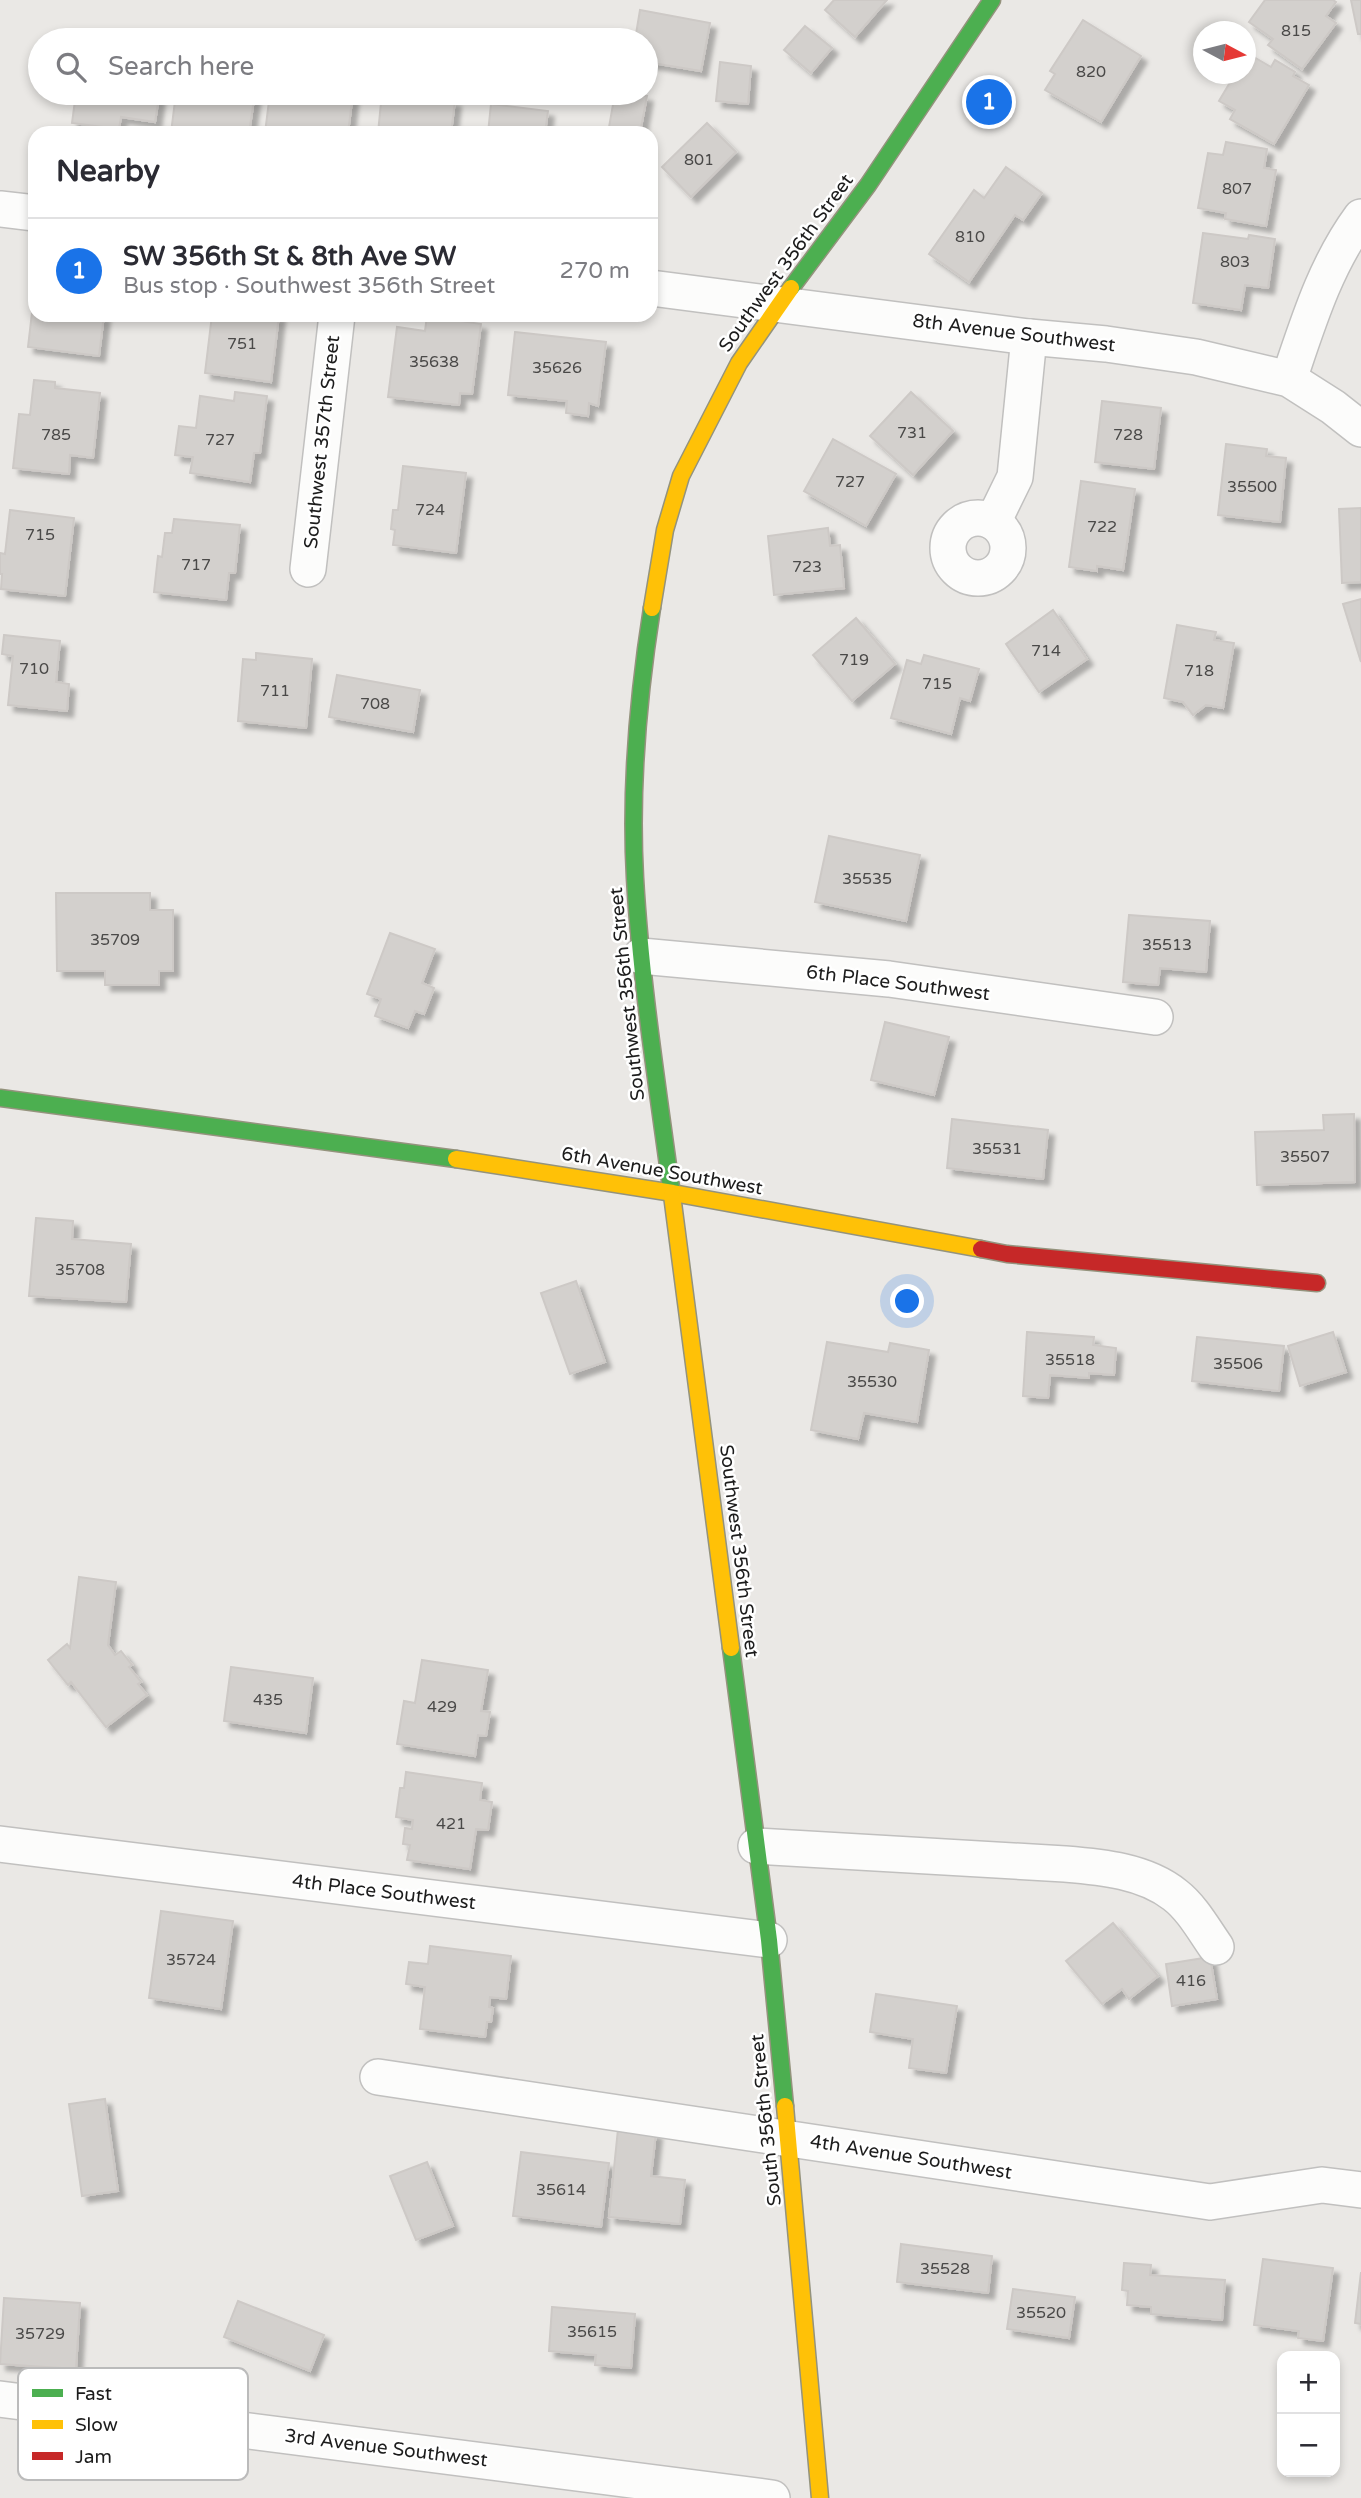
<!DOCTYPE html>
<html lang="en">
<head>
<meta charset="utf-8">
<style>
  body { margin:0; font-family:"Varela Round",sans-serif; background:#f2f2f3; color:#2b2b33 }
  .controls { position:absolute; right:21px; bottom:21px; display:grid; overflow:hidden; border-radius:14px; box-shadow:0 4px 10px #0003 }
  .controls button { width:63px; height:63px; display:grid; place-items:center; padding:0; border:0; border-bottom:2px solid #e1e1e2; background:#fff; color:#2b2b33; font:35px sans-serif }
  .compass { position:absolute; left:1193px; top:21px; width:63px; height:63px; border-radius:50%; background:#fff; box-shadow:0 4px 10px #0003; rotate:97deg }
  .you { position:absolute; left:908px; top:1302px; width:24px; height:24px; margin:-18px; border:5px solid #fff; border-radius:50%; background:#1a73e8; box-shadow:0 0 0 10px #1a73e833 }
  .badge { display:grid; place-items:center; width:46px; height:46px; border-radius:50%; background:#1a73e8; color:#fff; font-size:23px; font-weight:700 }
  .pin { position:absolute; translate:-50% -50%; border:4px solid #fff; box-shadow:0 2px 7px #0006 }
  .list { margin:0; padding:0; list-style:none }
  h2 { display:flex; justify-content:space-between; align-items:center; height:91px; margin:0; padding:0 28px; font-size:30px }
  h2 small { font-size:23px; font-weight:400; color:#7c7c81 }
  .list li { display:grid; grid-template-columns:46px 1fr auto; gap:21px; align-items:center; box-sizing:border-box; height:105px; padding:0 28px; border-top:2px solid #e1e1e2 }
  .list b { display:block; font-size:26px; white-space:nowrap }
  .list p { margin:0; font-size:23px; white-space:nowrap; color:#7c7c81 }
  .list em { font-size:23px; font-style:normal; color:#7c7c81 }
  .icon { flex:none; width:38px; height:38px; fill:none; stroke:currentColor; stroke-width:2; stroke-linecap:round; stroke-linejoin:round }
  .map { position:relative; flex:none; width:1361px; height:2498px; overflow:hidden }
  .search { position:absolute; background:#fff; box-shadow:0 4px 10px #0003; left:28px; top:28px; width:630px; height:77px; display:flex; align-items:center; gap:18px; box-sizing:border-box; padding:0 24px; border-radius:38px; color:#7c7c81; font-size:26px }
  .panel { position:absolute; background:#fff; box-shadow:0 4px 10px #0003; left:28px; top:126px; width:630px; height:196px; border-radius:21px }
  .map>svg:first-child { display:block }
</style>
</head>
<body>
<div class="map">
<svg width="1361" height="2498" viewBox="0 0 1361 2498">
  <defs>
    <filter id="shadow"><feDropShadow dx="6" dy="6" stdDeviation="2" flood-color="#0004"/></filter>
  </defs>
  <rect width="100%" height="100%" fill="#eae8e5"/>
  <g fill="#d3d0cd" stroke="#cdc9c6" stroke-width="2" filter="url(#shadow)">
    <polygon points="834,0 887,0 855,37 825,10"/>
    <polygon points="1265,0 1333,0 1336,2 1326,16 1336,23 1302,69 1268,45 1273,39 1249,22"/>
    <polygon points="1351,0 1361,0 1361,34 1358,34"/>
    <polygon points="640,10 710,23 701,71 646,62 646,40 635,40"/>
    <polygon points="1083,20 1141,56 1101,122 1045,90 1055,74 1050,71"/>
    <polygon points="805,26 832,48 811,73 784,50"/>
    <polygon points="1247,53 1271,67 1275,60 1295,72 1293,76 1309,85 1274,144 1230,119 1235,110 1219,101 1235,74 1246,74"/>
    <polygon points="720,62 751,66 748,104 716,101"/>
    <polygon points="76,93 154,93 154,96 159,97 155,122 121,117 119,129 72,123"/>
    <polygon points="176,93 255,93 249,133 171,133"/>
    <polygon points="270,93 353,93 348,133 265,133"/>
    <polygon points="382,93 455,101 451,133 378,133"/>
    <polygon points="615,93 647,96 640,133 608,133"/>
    <polygon points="491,104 548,111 545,133 488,133"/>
    <polygon points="707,123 736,152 691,197 662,167"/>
    <polygon points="1226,142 1267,149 1264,168 1276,170 1266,226 1225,219 1226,213 1198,208 1208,153 1223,155"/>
    <polygon points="1006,167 1042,193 1023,220 1015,215 969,282 929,254 974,190 984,198"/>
    <polygon points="1203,233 1248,239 1249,235 1275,239 1268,288 1245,285 1241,310 1193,303"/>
    <polygon points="33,304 35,304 35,315 104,315 99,356 28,347"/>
    <polygon points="212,315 279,315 271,382 205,373"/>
    <polygon points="427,316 481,324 472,394 460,393 459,405 388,397 397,327 425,331"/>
    <polygon points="515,332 606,342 598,406 589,403 588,416 566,413 567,401 508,395"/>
    <polygon points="34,380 55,382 55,388 100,393 93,458 70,455 69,474 13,468 19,414 30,415"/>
    <polygon points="235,392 267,396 260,453 254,453 250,482 190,473 193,457 175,455 179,426 196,428 200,396 234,401"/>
    <polygon points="911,392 953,431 913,475 870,436"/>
    <polygon points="1102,401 1161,408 1154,469 1095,462"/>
    <polygon points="833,439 896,474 866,526 804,491"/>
    <polygon points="1226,444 1267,449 1266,456 1286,458 1280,522 1218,515"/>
    <polygon points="403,466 466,473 456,553 393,545 395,530 391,529 393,510 398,510"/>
    <polygon points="1081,481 1135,489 1123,570 1097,566 1097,571 1069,567"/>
    <polygon points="1361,508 1361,582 1342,583 1339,509"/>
    <polygon points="10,510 74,518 65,596 1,589 2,574 0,574 0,553 5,554"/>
    <polygon points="174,519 240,525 235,573 229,573 226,600 154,592 158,556 162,557 165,533 172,533"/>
    <polygon points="828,528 830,546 840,545 844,588 774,595 768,536"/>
    <polygon points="1361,599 1361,662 1343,604"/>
    <polygon points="1053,610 1087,659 1039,692 1006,644"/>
    <polygon points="856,618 895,664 852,701 813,655"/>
    <polygon points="1177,625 1216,632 1214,640 1234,643 1223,708 1206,705 1193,715 1183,702 1164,698"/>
    <polygon points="4,635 60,641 56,682 69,684 67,711 8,705 13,656 2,654"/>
    <polygon points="256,653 312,659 306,728 238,721 243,659 256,660"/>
    <polygon points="924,655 979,669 970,701 960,698 951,734 891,718 907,660 921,664"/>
    <polygon points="337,675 420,690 413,732 329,717"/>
    <polygon points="829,836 920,855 906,921 815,902"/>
    <polygon points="56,893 150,893 150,910 173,910 173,971 159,971 159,985 105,985 105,971 57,971"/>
    <polygon points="1129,915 1210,921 1206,972 1160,968 1158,985 1123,982"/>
    <polygon points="390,933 435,949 422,983 434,988 424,1014 415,1011 408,1028 375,1016 381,999 367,994"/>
    <polygon points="885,1022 949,1037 934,1095 871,1080"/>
    <polygon points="1354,1114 1355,1182 1257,1185 1255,1132 1324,1130 1323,1115"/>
    <polygon points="952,1119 1048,1130 1043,1179 947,1168"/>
    <polygon points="36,1218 73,1221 72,1239 131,1244 126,1302 29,1296"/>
    <polygon points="576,1281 605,1362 570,1374 541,1293"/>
    <polygon points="1027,1332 1094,1337 1093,1345 1116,1348 1114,1375 1089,1373 1089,1378 1050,1375 1048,1398 1023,1396"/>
    <polygon points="1333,1332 1346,1372 1300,1386 1288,1346"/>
    <polygon points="1197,1337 1284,1346 1279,1391 1192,1381"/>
    <polygon points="827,1342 888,1352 890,1343 929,1350 917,1422 864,1413 858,1439 811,1430"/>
    <polygon points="79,1577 116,1582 108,1645 115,1655 121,1651 132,1665 129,1667 141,1682 138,1684 147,1695 106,1727 71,1682 68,1685 48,1660 67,1644 70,1648"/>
    <polygon points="422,1660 488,1670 481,1711 490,1712 486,1736 478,1735 475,1756 397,1744 404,1701 415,1703"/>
    <polygon points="231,1667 313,1678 306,1733 224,1721"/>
    <polygon points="406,1772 482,1783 480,1800 492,1802 488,1830 476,1829 470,1869 407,1860 410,1845 403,1844 405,1828 412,1829 413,1820 396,1817 400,1788 404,1788"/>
    <polygon points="161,1911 233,1921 221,2009 149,1998"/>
    <polygon points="1113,1923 1158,1976 1129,1999 1122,1989 1102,2004 1066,1961"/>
    <polygon points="430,1946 511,1956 506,1999 490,1997 489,2007 493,2008 491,2022 487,2022 485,2037 420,2029 425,1987 406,1984 409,1962 428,1964"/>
    <polygon points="1210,1957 1217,1999 1172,2006 1166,1964"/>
    <polygon points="876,1994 957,2006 946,2073 909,2068 913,2039 870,2032"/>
    <polygon points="105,2099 118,2191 82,2196 69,2104"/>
    <polygon points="618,2129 656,2133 651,2176 685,2180 680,2224 609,2217"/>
    <polygon points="521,2152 609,2163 601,2227 513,2216"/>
    <polygon points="427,2162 453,2226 416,2240 390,2176"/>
    <polygon points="901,2244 992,2256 988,2293 897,2282"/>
    <polygon points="1263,2259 1333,2268 1323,2341 1298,2338 1299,2331 1254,2325"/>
    <polygon points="1124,2263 1151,2265 1150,2275 1225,2280 1222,2320 1151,2314 1151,2307 1127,2305 1128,2291 1122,2290"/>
    <polygon points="1361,2272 1361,2324 1355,2323"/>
    <polygon points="1013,2289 1075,2297 1069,2338 1007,2329"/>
    <polygon points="4,2298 80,2303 76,2369 0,2364"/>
    <polygon points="238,2301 324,2335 310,2371 224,2337"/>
    <polygon points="552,2307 635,2314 631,2368 595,2365 596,2355 549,2351"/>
  </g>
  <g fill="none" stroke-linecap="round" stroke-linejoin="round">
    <g stroke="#c1c0bf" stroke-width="38">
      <g id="street">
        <polyline points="0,209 35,213"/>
        <polyline points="651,288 1029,337 1106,344 1196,357 1289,379 1333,407 1361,429"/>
        <path d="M1289 379C1308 323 1325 266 1361 217"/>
        <circle cx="978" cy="548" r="30"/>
        <polyline points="993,522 1015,477 1029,337"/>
        <polyline points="308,569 337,315"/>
        <polyline points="641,956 889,979 1155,1017"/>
        <polyline points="0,1844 769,1940"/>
        <path d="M756 1846 1065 1864C1102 1867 1145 1871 1175 1895 1192 1908 1204 1930 1216 1947"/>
        <polyline points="378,2077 1210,2202 1322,2185 1361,2190"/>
        <polyline points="0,2399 772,2498"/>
      </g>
    </g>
    <g stroke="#94937d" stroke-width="19">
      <g id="fast">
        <polyline points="791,288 868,185 992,0"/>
        <path d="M652 608C638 697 630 789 635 878 641 984 658 1090 672 1195"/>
        <polyline points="0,1098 456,1159"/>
        <polyline points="731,1648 769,1940 785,2106"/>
      </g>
    </g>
    <g stroke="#94937d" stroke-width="19">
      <g id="slow">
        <polyline points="652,608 665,530 681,476 739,363 791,288"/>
        <polyline points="456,1159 673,1193 981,1249"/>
        <polyline points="672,1195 731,1648"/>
        <polyline points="785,2106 820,2498"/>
      </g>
    </g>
    <g stroke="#94937d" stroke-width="19">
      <polyline id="jam" points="981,1249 1007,1254 1317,1283"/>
    </g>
    <use href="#street" stroke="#fcfcfb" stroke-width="35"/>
    <use href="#fast" stroke="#4caf50" stroke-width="16"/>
    <use href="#slow" stroke="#ffc107" stroke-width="16"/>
    <use href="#jam" stroke="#c62828" stroke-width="16"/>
  </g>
  <g text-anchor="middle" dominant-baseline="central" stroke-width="5" stroke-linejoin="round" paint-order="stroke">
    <g font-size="16" fill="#4a4948">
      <text x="1296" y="31">815</text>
      <text x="1091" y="72">820</text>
      <text x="699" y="160">801</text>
      <text x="1237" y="189">807</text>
      <text x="970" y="237">810</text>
      <text x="1235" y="262">803</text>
      <text x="242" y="344">751</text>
      <text x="434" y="362">35638</text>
      <text x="557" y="368">35626</text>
      <text x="912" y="433">731</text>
      <text x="56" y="435">785</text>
      <text x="1128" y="435">728</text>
      <text x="220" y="440">727</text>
      <text x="850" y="482">727</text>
      <text x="1252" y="487">35500</text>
      <text x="430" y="510">724</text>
      <text x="1102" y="527">722</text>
      <text x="40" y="535">715</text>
      <text x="196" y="565">717</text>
      <text x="807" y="567">723</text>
      <text x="1046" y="651">714</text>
      <text x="854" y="660">719</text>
      <text x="34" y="669">710</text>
      <text x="1199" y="671">718</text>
      <text x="937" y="684">715</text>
      <text x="275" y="691">711</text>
      <text x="375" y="704">708</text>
      <text x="867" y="879">35535</text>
      <text x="115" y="940">35709</text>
      <text x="1167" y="945">35513</text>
      <text x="997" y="1149">35531</text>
      <text x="1305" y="1157">35507</text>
      <text x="80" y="1270">35708</text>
      <text x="1070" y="1360">35518</text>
      <text x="1238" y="1364">35506</text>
      <text x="872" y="1382">35530</text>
      <text x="268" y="1700">435</text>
      <text x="442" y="1707">429</text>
      <text x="451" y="1824">421</text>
      <text x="191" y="1960">35724</text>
      <text x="1191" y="1981">416</text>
      <text x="561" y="2190">35614</text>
      <text x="945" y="2269">35528</text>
      <text x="1041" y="2313">35520</text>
      <text x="592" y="2332">35615</text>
      <text x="40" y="2334">35729</text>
    </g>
    <g font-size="19" fill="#1c1c1c" stroke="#fff">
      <text transform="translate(786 263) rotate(-54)">Southwest 356th Street</text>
      <text transform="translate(1014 333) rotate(7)">8th Avenue Southwest</text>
      <text transform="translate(322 442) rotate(-84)">Southwest 357th Street</text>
      <text transform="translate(898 983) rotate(7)">6th Place Southwest</text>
      <text transform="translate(627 994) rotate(-96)">Southwest 356th Street</text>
      <text transform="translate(662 1171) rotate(10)">6th Avenue Southwest</text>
      <text transform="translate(739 1551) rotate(83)">Southwest 356th Street</text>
      <text transform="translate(384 1892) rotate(7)">4th Place Southwest</text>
      <text transform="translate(766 2120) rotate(-96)">South 356th Street</text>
      <text transform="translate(911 2157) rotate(9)">4th Avenue Southwest</text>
      <text transform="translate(386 2448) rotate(7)">3rd Avenue Southwest</text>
    </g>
  </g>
  <rect x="18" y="2368" width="230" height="112" rx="10" fill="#fff" stroke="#bbb" stroke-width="2"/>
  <rect x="32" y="2389" width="31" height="8" fill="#4caf50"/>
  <rect x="32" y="2420" width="31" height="9" fill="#ffc107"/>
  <rect x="32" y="2452" width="31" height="8" fill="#c62828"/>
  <g font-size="19" fill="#1c1c1c">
    <text x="75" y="2400">Fast</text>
    <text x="75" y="2431">Slow</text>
    <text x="75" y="2463">Jam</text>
  </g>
</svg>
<div class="controls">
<button>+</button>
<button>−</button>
</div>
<svg class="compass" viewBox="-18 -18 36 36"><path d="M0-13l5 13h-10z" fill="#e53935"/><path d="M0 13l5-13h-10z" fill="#7c7c81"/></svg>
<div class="you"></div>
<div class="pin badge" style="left:989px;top:102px">1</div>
<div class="search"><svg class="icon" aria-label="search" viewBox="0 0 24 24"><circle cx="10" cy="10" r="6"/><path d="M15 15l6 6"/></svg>Search here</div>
<section class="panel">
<h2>Nearby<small></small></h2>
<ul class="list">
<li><span class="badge">1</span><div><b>SW 356th St &amp; 8th Ave SW</b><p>Bus stop · Southwest 356th Street</p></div><em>270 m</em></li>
</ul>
</section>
</div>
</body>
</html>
